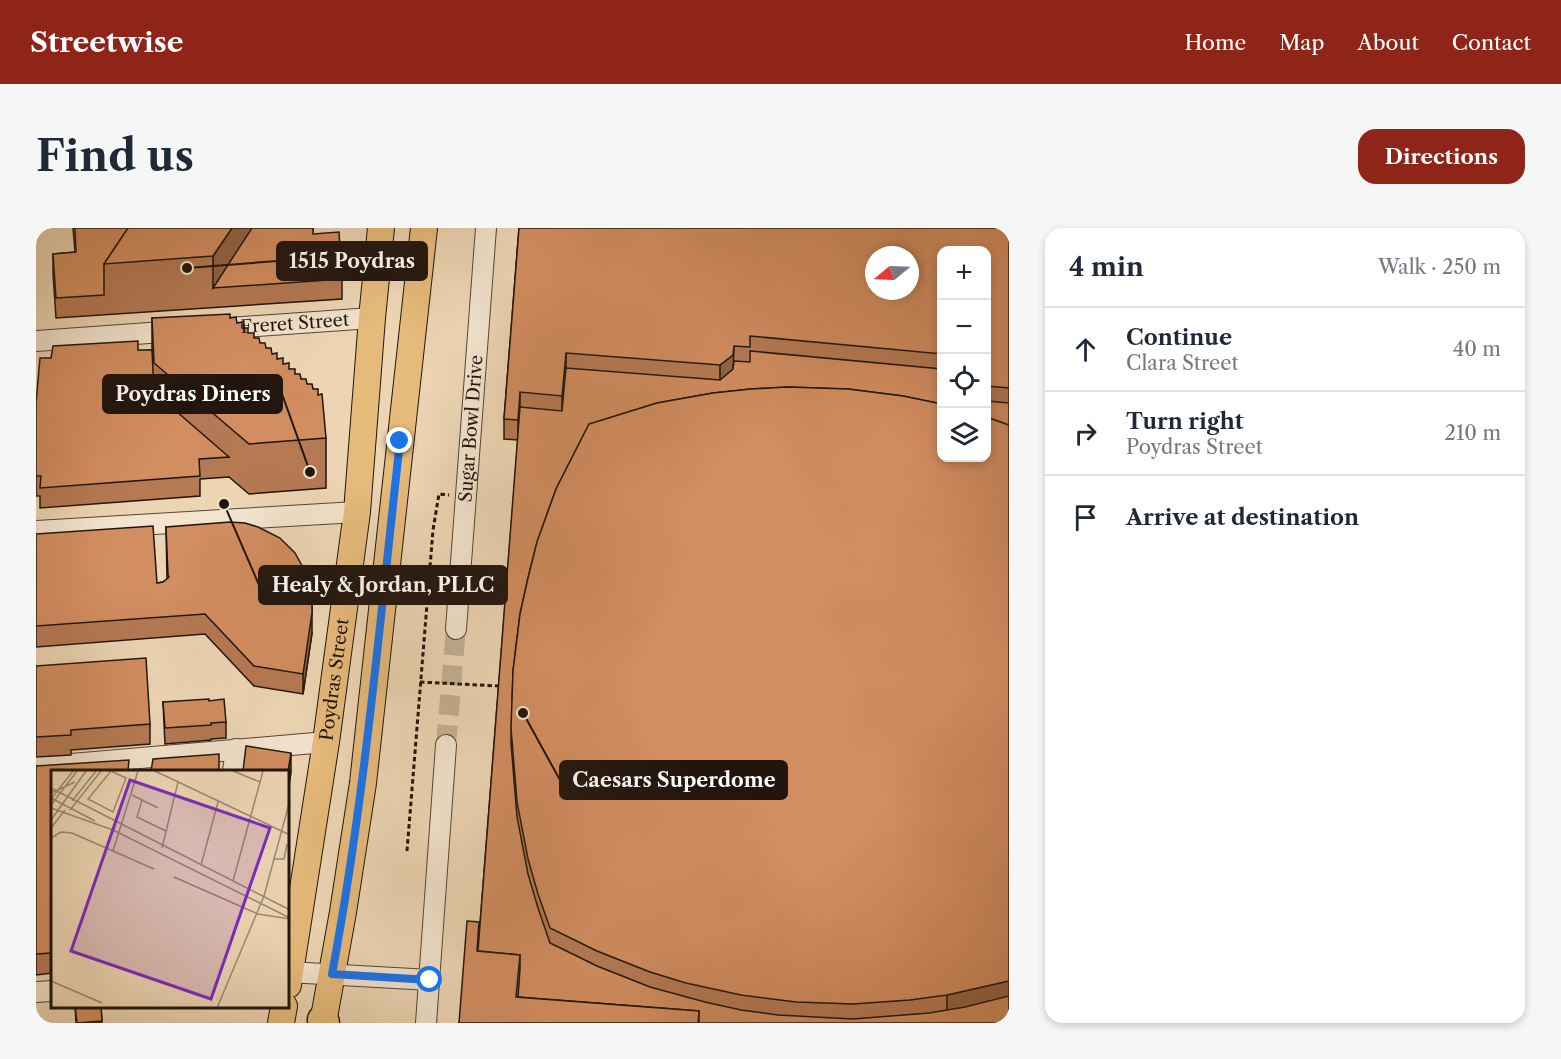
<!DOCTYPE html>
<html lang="en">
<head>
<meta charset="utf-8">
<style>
  body { margin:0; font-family:"Libre Caslon Text",serif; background:#f6f6f7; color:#1f2937 }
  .controls { position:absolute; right:18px; top:18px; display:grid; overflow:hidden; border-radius:12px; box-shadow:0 3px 9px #0003 }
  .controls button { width:54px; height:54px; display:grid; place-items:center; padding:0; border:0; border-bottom:2px solid #e0e1e3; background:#fff; color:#1f2937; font:30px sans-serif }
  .compass { position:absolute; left:829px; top:18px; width:54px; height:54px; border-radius:50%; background:#fff; box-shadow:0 3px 9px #0003; rotate:251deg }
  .stop { position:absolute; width:18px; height:18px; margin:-14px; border:4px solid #1a73e8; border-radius:50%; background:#fff }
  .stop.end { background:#1a73e8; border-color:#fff; box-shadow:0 2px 6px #0008 }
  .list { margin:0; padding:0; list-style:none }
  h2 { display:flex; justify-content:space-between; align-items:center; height:78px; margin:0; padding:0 24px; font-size:26px }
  h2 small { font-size:20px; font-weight:400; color:#747a83 }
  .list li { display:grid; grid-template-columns:39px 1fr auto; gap:18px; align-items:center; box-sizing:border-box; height:84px; padding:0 24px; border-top:2px solid #e0e1e3 }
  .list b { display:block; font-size:22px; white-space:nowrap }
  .list p { margin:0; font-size:20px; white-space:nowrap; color:#747a83 }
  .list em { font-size:20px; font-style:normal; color:#747a83 }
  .icon { flex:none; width:33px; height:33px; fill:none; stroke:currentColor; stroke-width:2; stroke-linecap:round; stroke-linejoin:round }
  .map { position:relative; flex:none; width:973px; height:795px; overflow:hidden; border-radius:18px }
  header { display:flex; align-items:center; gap:36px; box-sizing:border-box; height:84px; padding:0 30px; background:#8f2418; color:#fff }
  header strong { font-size:28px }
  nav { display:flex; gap:33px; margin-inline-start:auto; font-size:21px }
  .intro { display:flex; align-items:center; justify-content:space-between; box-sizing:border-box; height:144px; padding:0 36px }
  h1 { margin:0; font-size:42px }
  .button { padding:15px 27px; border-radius:18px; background:#8f2418; color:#fff; font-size:21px; font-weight:700 }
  main { display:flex; gap:36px; padding:0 36px }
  aside { flex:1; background:#fff; border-radius:18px; box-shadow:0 3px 9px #0003 }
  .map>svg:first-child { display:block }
</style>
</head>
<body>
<header>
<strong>Streetwise</strong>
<nav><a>Home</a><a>Map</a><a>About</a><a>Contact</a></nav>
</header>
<div class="intro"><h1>Find us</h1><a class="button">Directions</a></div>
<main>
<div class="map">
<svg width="973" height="795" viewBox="0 0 973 795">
  <rect width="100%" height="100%" fill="#edd5b4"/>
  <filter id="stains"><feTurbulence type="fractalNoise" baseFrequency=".00333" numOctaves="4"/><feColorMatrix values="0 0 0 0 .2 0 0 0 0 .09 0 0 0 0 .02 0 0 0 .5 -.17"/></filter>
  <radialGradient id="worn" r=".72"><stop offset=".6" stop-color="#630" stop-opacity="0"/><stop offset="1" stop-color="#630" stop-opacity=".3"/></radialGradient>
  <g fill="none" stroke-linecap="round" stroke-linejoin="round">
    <polyline stroke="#c4af93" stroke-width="20" stroke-dasharray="20 10" stroke-linecap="butt" points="410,517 420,401"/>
    <g stroke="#544538" stroke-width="22">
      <g id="minor">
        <path id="s1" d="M179 101 336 90"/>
        <polyline points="0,113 141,103"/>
        <polyline points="0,303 321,284"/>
        <path id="s2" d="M420 401 450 0"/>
        <polyline points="0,539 290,514"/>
        <polyline points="197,543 200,521"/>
        <polyline points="252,744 394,752"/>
        <polyline points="0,764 16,763"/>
        <polyline points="390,795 410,517"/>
      </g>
    </g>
    <g stroke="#21150e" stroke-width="28">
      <g id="major">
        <path id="s3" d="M252 757 290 514 321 284 336 90 345 0"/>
        <polyline points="245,795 248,778"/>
        <polyline points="287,795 307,684 327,555 388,0"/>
      </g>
    </g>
    <g stroke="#21150e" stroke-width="33">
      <polyline id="highway" points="287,792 288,795"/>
    </g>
    <polyline stroke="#21150e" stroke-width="3" stroke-dasharray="4.5 3" stroke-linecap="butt" points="371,623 397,302 403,266 413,267"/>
    <use href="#minor" stroke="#f3e4ce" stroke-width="20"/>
    <use href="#major" stroke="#e6ba7a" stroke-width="26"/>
    <use href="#highway" stroke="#e6ba7a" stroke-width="30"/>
    <polyline stroke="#21150e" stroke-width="3" stroke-dasharray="4.5 3" stroke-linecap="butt" points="384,454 463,458"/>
  </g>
  <g fill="#b57953" stroke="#21150e" stroke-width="1.5" fill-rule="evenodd">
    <polygon points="37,0 277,0 277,6 306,51 306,71 20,90 17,46 17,26 39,24"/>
    <path d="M483 0H973V795H423L443 708 482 212 468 211V191ZM906 22H951V230H906Z"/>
    <polygon points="116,90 194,90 277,161 290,210 290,260 213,266 193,249 164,251 164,268 4,280 4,268 0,268 0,175 15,130 116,122"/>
    <polygon points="130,299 276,405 267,466 218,458 169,406 0,419 0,306 121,355 127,354 131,351"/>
    <polygon points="0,438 114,496 114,516 35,522 35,527 0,529"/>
    <polygon points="173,473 190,494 190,510 175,511 175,512 129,516 127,474"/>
    <polygon points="0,538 93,543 16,543 16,745 0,747"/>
    <polygon points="39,778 65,778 66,795 40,795"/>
  </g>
  <g fill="#936343" stroke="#21150e" stroke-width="1.5">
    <polygon points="196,0 229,0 177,60 177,28"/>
    <polygon points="698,118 697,147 684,158 684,137"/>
    <polygon points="530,125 530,145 526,188 526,168"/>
    <polygon points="484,164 484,184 482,212 482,192"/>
    <polygon points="276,366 276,405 267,466 267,446"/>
    <polygon points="255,525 255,545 252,563 252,543"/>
    <polygon points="973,753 973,773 911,787 911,767"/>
  </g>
  <g fill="#d28d60" stroke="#21150e" stroke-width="1.5" fill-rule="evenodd">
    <polygon points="39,0 92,0 68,36 68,67 20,70 17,26 40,24"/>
    <polygon points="92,0 196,0 177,28 68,36"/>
    <polygon points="216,0 277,0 277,6 303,4 306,51 177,60"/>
    <path d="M483 0H973V160L951 158V22H906V126L714 108V119L698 118 697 127 684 137 530 125 526 168 484 164 482 192 468 191ZM838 27H874V63H838Z"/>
    <polygon points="194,86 194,90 200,89 201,95 206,94 206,100 212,100 212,105 218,105 218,110 223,110 224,115 229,115 230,120 235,120 236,126 241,125 241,131 247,130 247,136 253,135 253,141 259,141 259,146 264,146 265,151 270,151 271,156 276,156 277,161 282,161 282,167 286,166 290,210 213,216 118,135 116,90"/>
    <polygon points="102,113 102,122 116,122 118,164 193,229 163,231 164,248 4,260 5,248 0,248 0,175 4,130 15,130 17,118"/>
    <polygon points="714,123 906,141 906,176 867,168 812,161 751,159 715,161 677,165 621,175 553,196 520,261 501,314 492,350 484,386 477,443 475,515 481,589 492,646 502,680 514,715 561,738 614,759 669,774 705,782 742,787 817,791 893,785 929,779 973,768 973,795 663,795 663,783 482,769 484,741 484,727 442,723 484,179 526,183 530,140 684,152 697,141 698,133 714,134"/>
    <polygon points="751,159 812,161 867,168 906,176 906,230 951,230 951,189 973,197 973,753 911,767 874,772 817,776 760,774 705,767 650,755 614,744 561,723 514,700 502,666 492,631 481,574 475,500 477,443 484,386 492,350 501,314 520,261 553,196 621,175 677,165 715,161"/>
    <polygon points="951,173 973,175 973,197 951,189"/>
    <polygon points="194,294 209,295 222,299 244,310 259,325 270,345 276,366 276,385 267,446 218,438 169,386 0,398 0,306 117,298 121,355 127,354 133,349 132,347 130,299"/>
    <polygon points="110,430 114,496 35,502 35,507 0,509 0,438"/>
    <polygon points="173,471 173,473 188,471 190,494 175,495 175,497 129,500 127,474"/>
    <polygon points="210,518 255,525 252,543 207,543"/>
    <polygon points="183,526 183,543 115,543 117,531"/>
    <polygon points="93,532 92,543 16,543 16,725 0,726 0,538"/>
    <polygon points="431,693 443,694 441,723 484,727 480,769 663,783 662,795 423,795"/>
    <polygon points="39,778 65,778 66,793 41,795"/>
  </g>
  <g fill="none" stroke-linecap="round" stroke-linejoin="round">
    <path stroke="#1a73e8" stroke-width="8" d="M364 213C344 391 329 570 296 746L394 752"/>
  </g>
  <g text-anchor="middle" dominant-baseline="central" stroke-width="4.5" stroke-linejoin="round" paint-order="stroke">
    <g font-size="18" fill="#21150e" stroke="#f3e4ce">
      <text stroke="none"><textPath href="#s1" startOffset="80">Freret Street</textPath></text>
      <text stroke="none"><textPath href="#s2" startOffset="201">Sugar Bowl Drive</textPath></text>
      <text stroke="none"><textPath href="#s3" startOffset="309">Poydras Street</textPath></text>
    </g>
  </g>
  <g transform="translate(15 542)">
    <rect width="238" height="238" fill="#edd5b4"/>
    <path fill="none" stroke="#9b8872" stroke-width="1.5" d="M60 1 37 29 62 42 75 8 60 1M104 1 239 65M182 1 209 12M0 18 239 140M0 23 24 12M81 25 107 38M0 28 44 51M0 29 22 1M91 30 86 47 115 61M21 31 45 1M0 35 26 1M0 38 62 60M19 40 50 1M0 50 35 1M0 58 14 40M60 59 239 148M0 68 10 62 21 63 103 99M111 78 127 12M62 81 87 1M223 89H233L236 74M150 95 167 32M123 107 207 144 239 149M182 111 212 1M0 211 51 233M166 238 213 126 239 30"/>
    <path fill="#7b2cbf" fill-opacity="0.15" stroke="#7b2cbf" stroke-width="3" d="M79 10 219 58 160 229 20 181Z"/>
    <rect width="238" height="238" fill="none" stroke="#21150e" stroke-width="3"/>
  </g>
  <path fill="none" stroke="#21150e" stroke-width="2" d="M151 40L241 33M274 244L246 166M188 276L223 357M487 485L524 552"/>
  <g fill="#21150e" stroke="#f3e4ce" stroke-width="2">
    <circle cx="151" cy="40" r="6"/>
    <circle cx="274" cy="244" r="6"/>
    <circle cx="188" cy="276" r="6"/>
    <circle cx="487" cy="485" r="6"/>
  </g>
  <g fill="#21150e" stroke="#21150e" stroke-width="2">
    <rect x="241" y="14" width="150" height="38" rx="6"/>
    <rect x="67" y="147" width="179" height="38" rx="6"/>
    <rect x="223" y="338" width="248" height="38" rx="6"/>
    <rect x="524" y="533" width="227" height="38" rx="6"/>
  </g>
  <g font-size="20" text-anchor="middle" font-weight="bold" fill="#fff">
    <text x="316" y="40">1515 Poydras</text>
    <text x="157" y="173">Poydras Diners</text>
    <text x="347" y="364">Healy &amp; Jordan, PLLC</text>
    <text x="638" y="559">Caesars Superdome</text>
  </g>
  <rect width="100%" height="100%" filter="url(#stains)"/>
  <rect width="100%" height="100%" fill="url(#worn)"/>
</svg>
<div class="controls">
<button>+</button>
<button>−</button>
<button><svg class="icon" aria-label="locate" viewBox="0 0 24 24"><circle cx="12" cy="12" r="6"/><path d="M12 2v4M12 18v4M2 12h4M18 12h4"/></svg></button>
<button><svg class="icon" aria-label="layers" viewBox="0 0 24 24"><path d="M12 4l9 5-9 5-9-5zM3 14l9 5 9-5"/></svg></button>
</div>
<svg class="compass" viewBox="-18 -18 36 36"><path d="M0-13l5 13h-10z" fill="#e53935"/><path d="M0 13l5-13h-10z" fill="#747a83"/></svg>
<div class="stop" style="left:394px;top:752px"></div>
<div class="stop end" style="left:364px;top:213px"></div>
</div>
<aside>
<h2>4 min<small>Walk · 250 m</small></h2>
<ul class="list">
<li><svg class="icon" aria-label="ahead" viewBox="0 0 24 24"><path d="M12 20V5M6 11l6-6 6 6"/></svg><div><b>Continue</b><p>Clara Street</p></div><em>40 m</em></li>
<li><svg class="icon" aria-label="right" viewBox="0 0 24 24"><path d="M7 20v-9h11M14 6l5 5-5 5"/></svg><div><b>Turn right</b><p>Poydras Street</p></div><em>210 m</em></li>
<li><svg class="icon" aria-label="arrive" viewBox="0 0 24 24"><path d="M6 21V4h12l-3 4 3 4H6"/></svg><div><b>Arrive at destination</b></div></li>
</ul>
</aside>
</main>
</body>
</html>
